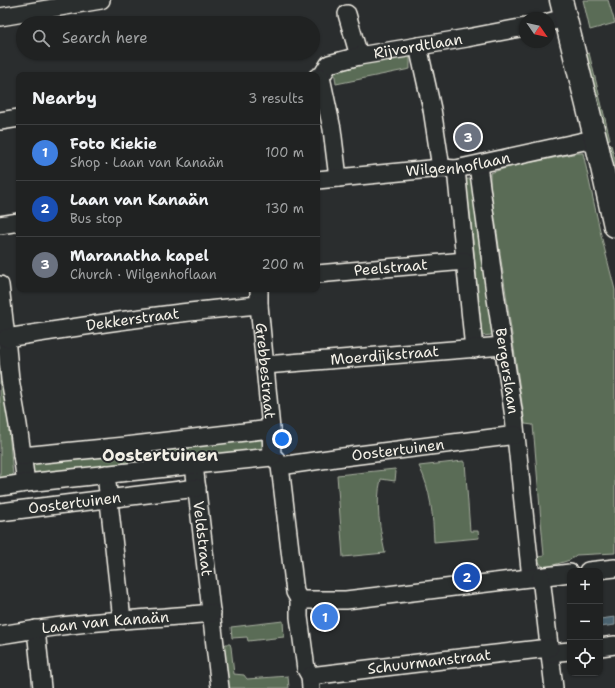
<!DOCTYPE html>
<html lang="en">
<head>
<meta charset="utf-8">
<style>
  body { margin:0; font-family:"Shantell Sans",sans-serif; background:#2d2f2f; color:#f1f3f6 }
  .controls { position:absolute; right:12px; bottom:12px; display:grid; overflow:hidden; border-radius:8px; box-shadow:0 1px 3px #0004 }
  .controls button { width:36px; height:36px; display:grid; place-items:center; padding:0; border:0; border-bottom:1px solid #3d3f40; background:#202222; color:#f1f3f6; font:20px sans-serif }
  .compass { position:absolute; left:519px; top:12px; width:36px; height:36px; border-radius:50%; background:#202222; box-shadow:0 1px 3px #0004; rotate:124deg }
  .you { position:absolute; left:282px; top:439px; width:14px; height:14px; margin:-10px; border:3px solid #fff; border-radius:50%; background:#1a73e8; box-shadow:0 0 0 6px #1a73e833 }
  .badge { display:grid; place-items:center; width:26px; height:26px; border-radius:50%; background:#ffd166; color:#fff; font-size:13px; font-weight:700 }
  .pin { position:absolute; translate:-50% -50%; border:2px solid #fff; box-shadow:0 1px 4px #0006 }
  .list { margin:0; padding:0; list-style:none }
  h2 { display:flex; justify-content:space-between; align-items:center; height:52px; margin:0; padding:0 16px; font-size:17px }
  h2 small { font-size:13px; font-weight:400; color:#a2a4a5 }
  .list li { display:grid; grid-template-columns:26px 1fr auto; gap:12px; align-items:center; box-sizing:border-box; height:56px; padding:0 16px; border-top:1px solid #3d3f40 }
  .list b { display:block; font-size:15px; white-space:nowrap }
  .list p { margin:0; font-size:13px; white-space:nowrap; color:#a2a4a5 }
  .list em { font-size:13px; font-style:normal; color:#a2a4a5 }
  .icon { flex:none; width:22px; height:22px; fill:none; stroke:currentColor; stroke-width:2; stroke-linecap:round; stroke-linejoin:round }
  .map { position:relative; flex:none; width:615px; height:688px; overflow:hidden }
  .search { position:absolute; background:#202222; box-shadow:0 1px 3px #0004; left:16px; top:16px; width:304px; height:44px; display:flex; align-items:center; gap:10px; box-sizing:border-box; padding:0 14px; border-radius:22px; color:#a2a4a5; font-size:15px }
  .panel { position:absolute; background:#202222; box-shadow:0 1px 3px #0004; left:16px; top:72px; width:304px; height:220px; border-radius:8px }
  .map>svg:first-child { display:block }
</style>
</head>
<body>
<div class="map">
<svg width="615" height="688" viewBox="0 0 615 688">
  <rect width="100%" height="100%" fill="#2a2d2e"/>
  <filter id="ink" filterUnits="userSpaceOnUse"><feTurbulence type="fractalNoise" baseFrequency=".025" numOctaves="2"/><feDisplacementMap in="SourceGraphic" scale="8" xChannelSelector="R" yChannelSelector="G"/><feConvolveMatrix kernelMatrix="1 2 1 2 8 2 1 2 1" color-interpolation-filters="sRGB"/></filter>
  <g filter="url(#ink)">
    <g fill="#5a6c56" stroke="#a7ae9f">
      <polygon points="583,0 608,0 615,23 590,30"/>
      <polygon points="589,53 610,139 602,142 582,55"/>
      <polygon points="410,55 410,69 336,84 334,70 360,63"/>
      <polygon points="611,145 615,160 615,196 603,147"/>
      <polygon points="578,153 583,153 601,235 615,290 615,553 576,555 570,560 547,567 542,566 539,562 538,557 544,556 533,425 525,424 493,205 490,182 490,173 509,167"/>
      <polygon points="467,179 470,179 473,181 496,333 492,335 482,336 471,221 466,184"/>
      <polygon points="0,360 7,407 13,476 0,478"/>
      <polygon points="267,435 268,448 33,477 32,465 38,460"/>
      <path d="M463 461 465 462 470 531H478L479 538 434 542C433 516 431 490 419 466Z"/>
      <path d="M395 469 396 472 395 481 381 479C375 504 380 529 385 553L343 557 337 475Z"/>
      <polygon points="283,621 284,637 248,641 247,637 232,638 231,627"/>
      <polygon points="226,644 230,644 231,647 234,674 244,675 247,679 288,676 289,688 226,688 223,646"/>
    </g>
    <polygon fill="#4c6470" stroke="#8f9ca0" points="615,617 615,625 600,627 600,619"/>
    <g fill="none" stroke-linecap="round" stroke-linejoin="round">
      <g stroke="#f4f1e8" stroke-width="20">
        <g id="minor">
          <polyline points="347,14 359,56"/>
          <polyline points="0,17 101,0"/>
          <polyline points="549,22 565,18"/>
          <polyline points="418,46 432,109 441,168"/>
          <path id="s1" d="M317 77H321L329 64 359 56 467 38 525 27"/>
          <polyline points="321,77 332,129 338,178"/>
          <polyline points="0,121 19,118"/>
          <path id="s2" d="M478 165 495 292 514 417 531 578"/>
          <polyline points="456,169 474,349"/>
          <path id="s3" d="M317 180 441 168 456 169 584 141 597 145"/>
          <polyline points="0,225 19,222"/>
          <path id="s4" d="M317 274 465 261"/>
          <polyline points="0,285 6,338 10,379 18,425 26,483"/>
          <path id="s5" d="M259 289V305L271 429 272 457 276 459 280 466 295 592 299 599 303 600H346L570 573"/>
          <path id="s6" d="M6 338C90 325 174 312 259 305"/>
          <path id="s7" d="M265 365 503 346"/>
          <polyline points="22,456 125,446 271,429"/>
          <path id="s8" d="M194 465 220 688"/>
          <path id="s9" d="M280 466 335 458 516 435"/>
          <polyline points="106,474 122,620"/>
          <polyline points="0,487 26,483 194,465 272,457"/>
          <path id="s10" d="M0 512 197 488"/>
          <polyline points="588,571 615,568"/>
          <polyline points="541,577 554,688"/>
          <polyline points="299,599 299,617 306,669 310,676 311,688"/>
          <polyline points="36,629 42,688"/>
          <path id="s11" d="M0 635C41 628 82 623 122 620 152 618 182 616 212 613"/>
          <polyline points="600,647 615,645"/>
          <polyline points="549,653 570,651"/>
          <path id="s12" d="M310 676 451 659 549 648"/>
        </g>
      </g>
      <g stroke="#f4f1e8" stroke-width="25">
        <polyline id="major" points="561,0 597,145 615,226"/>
      </g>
      <use href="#minor" stroke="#2a2d2e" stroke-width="17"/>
      <use href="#major" stroke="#2a2d2e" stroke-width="22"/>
    </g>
  </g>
  <g text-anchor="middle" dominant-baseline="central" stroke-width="4" stroke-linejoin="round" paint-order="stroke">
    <g font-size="15" fill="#f4f1e8" stroke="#2a2d2e">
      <text stroke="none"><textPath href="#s1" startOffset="110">Rijvordtlaan</textPath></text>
      <text stroke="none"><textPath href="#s3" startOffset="142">Wilgenhoflaan</textPath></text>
      <text stroke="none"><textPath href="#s4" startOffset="74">Peelstraat</textPath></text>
      <text stroke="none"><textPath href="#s6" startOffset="128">Dekkerstraat</textPath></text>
      <text stroke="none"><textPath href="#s7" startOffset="120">Moerdijkstraat</textPath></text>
      <text stroke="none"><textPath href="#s5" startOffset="82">Grebbestraat</textPath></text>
      <text stroke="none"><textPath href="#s2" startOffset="208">Bergerslaan</textPath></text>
      <text stroke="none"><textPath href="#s9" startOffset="119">Oostertuinen</textPath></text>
      <text stroke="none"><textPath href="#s10" startOffset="75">Oostertuinen</textPath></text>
      <text stroke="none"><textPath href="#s8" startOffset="74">Veldstraat</textPath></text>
      <text stroke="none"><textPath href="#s11" startOffset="106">Laan van Kanaän</textPath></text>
      <text stroke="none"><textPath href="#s12" startOffset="120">Schuurmanstraat</textPath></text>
    </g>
    <g font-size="17" font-weight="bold" fill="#f4f1e8" stroke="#2a2d2e">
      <text x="160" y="455">Oostertuinen</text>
    </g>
  </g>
</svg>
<div class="controls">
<button>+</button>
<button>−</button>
<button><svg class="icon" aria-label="locate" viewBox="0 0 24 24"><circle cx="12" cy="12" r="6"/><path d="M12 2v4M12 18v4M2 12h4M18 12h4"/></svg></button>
</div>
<svg class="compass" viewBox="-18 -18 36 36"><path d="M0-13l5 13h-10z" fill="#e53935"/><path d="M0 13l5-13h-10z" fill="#a2a4a5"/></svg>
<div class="you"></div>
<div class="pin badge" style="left:325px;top:617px;background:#3f7fe0">1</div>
<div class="pin badge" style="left:467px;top:577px;background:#1a4fb4">2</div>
<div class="pin badge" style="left:468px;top:137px;background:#6b7280">3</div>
<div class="search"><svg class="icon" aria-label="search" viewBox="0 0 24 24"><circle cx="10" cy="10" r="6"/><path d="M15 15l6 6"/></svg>Search here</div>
<section class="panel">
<h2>Nearby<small>3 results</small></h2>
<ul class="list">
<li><span class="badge" style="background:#3f7fe0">1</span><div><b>Foto Kiekie</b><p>Shop · Laan van Kanaän</p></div><em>100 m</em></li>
<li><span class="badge" style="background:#1a4fb4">2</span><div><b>Laan van Kanaän</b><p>Bus stop</p></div><em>130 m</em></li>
<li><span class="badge" style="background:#6b7280">3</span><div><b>Maranatha kapel</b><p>Church · Wilgenhoflaan</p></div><em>200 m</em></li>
</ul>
</section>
</div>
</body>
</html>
